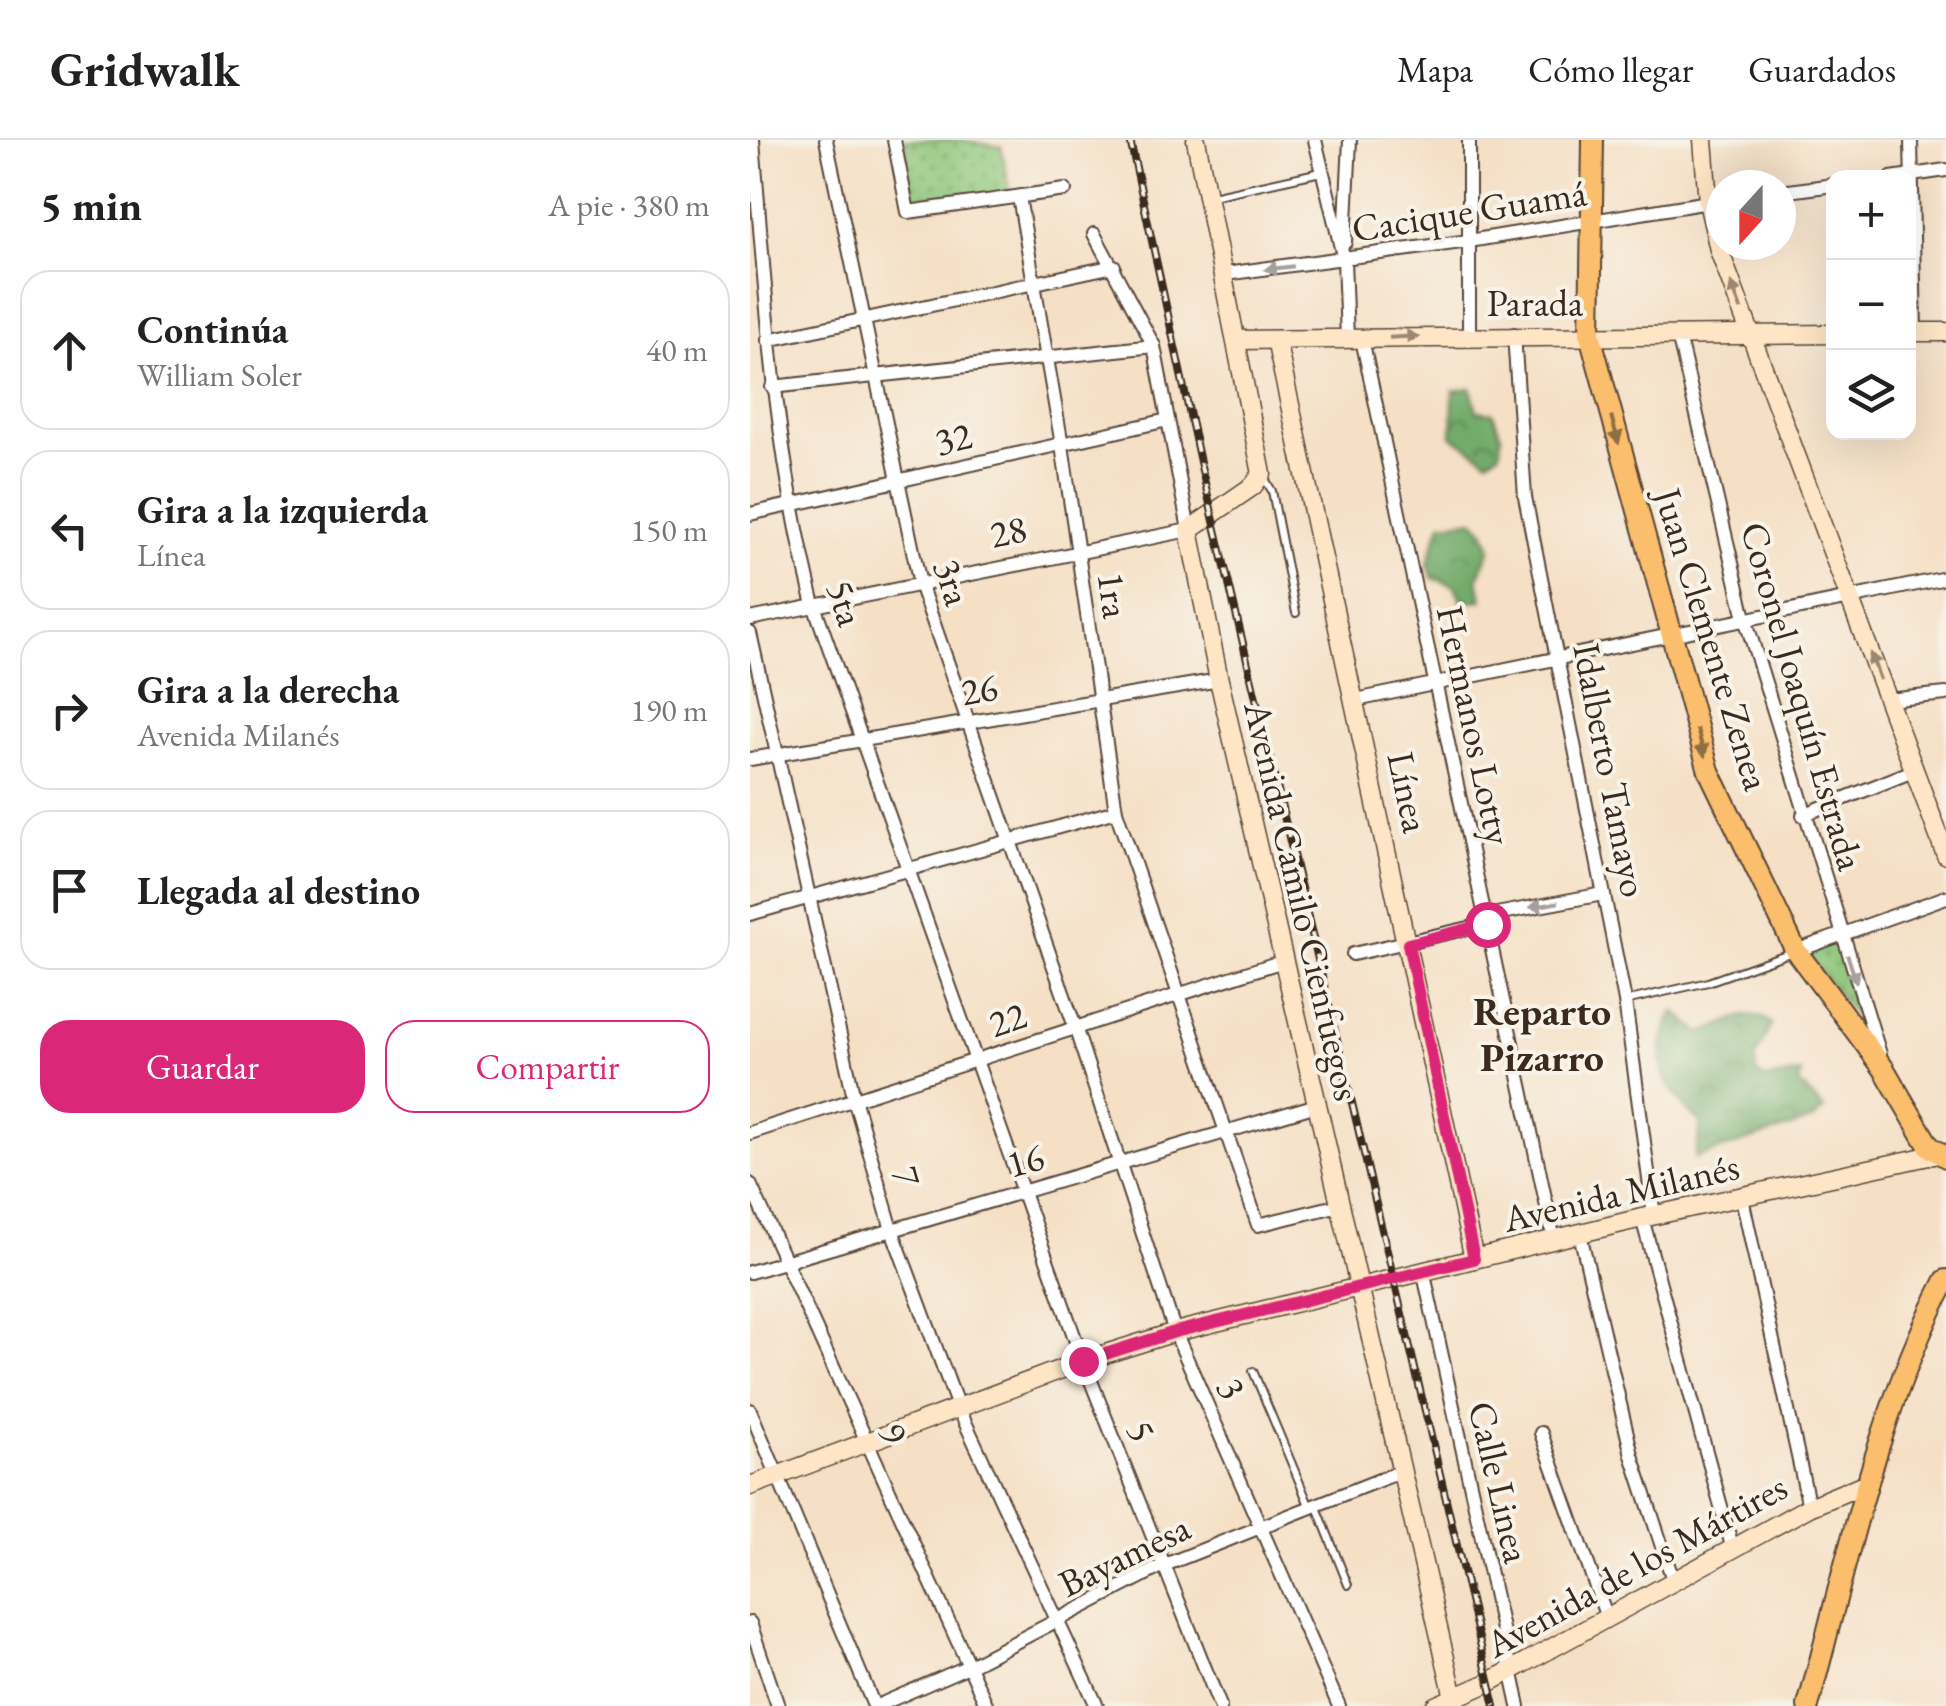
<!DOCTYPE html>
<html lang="es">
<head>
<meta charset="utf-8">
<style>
  body { margin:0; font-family:"EB Garamond",serif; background:#f6f6f6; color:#222 }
  .controls { position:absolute; right:30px; top:30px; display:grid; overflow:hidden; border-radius:20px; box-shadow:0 10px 40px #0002 }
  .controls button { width:90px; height:90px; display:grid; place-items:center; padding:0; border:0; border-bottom:2px solid #e0e0e0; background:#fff; color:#222; font:50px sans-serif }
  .compass { position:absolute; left:956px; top:30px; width:90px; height:90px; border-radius:50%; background:#fff; box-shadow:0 10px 40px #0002; rotate:201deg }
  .stop { position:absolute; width:30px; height:30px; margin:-22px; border:8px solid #db2777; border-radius:50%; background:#fff }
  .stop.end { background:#db2777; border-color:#fff; box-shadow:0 2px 10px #0008 }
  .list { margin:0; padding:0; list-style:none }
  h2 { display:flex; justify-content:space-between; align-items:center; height:130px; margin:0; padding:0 40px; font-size:42px }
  h2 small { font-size:32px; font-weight:400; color:#767676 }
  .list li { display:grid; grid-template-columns:65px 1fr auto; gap:30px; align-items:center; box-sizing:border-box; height:160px; margin:0 20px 20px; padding:0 20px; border:2px solid #e0e0e0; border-radius:30px }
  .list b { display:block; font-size:38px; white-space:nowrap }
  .list p { margin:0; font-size:32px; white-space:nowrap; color:#767676 }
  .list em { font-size:32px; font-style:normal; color:#767676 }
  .actions { display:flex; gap:20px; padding:30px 40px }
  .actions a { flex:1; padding:22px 0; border:2px solid #db2777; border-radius:30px; text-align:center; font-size:35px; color:#db2777 }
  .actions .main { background:#db2777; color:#fff }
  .icon { flex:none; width:55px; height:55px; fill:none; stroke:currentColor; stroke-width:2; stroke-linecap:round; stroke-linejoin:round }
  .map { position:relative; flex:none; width:1196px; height:1566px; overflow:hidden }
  header { display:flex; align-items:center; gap:60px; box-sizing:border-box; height:140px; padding:0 50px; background:#fff; border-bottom:2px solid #e0e0e0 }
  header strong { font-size:48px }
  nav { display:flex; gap:55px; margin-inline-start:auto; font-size:35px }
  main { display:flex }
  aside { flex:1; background:#fff }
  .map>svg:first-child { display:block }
</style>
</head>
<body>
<header>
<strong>Gridwalk</strong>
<nav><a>Mapa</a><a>Cómo llegar</a><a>Guardados</a></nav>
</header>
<main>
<aside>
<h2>5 min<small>A pie · 380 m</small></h2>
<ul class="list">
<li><svg class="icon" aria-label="ahead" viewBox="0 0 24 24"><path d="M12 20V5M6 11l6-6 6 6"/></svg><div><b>Continúa</b><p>William Soler</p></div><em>40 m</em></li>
<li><svg class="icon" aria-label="left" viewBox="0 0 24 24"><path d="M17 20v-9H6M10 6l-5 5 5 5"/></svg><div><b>Gira a la izquierda</b><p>Línea</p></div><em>150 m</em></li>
<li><svg class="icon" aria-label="right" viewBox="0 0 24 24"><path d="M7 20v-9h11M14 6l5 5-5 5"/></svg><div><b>Gira a la derecha</b><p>Avenida Milanés</p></div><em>190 m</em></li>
<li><svg class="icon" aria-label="arrive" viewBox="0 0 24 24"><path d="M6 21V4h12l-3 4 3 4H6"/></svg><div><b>Llegada al destino</b></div></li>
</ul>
<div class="actions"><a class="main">Guardar</a><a>Compartir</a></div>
</aside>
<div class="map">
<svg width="1196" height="1566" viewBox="0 0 1196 1566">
  <defs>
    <pattern id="forest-crowns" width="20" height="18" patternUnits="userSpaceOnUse" patternTransform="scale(2.5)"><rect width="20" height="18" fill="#72ab6a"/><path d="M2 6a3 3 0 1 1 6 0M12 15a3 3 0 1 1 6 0" fill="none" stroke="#5f8b57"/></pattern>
    <pattern id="park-dots" width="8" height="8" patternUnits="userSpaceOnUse" patternTransform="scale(2.5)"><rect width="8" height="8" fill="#8ec67a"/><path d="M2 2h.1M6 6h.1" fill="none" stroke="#75a163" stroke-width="1.8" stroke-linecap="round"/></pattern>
  </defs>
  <rect width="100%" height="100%" fill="#f7f3e8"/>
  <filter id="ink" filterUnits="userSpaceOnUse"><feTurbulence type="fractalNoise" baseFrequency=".01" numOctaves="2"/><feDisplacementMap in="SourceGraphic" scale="20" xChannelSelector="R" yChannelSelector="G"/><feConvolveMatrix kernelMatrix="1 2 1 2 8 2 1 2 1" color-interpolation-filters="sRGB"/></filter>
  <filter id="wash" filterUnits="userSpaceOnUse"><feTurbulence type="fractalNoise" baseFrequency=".0048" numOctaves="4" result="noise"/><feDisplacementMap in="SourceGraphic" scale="40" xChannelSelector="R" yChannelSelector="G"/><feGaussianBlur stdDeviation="2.25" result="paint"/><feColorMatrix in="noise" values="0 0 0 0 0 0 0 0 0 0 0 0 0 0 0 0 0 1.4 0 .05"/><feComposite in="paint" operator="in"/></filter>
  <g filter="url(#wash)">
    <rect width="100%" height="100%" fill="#f5e0c6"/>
    <g fill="url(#forest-crowns)" stroke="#566a44" stroke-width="2.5">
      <polygon points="721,248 727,271 743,273 751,296 750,312 738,320 702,296 703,251"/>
      <polygon points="724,379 734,389 741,408 728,438 732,460 712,462 705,446 682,438 678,423 691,383"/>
      <path d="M924 871 951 893C978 885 997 864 1022 884L1006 916V933L1015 939 1051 933 1049 944 1074 969 1063 980 945 1018 951 983C912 947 898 920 924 871Z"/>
    </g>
    <g fill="url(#park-dots)" stroke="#64784c" stroke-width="2.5">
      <polygon points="154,0 212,0 251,7 261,56 163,68"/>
      <polygon points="1087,798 1107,878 1053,810"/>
    </g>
  </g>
  <g filter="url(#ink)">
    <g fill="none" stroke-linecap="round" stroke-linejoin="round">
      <g stroke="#574537" stroke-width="10">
        <g id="lane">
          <polyline points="462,56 571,32"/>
          <polyline points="515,339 522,351 546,473"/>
          <polyline points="875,861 958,842 1045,811"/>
          <polyline points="503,1231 559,1365"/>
          <polyline points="567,1367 598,1445"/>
        </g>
      </g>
      <g stroke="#574537" stroke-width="16">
        <g id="street">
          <path d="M3 0C16 161 24 308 64 465L333 1221 470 1566"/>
          <polyline points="76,0 170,444 325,887 425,1192 589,1566"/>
          <polyline points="144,0 158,72 315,50"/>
          <polyline points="565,0 594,120 597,199"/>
          <polyline points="1161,0 1165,192"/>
          <polyline points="1141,38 1196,30"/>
          <polyline points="1031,52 1084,45"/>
          <polyline points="269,57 312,305 366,671 508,1085 590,1065"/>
          <polyline points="595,102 600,0"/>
          <polyline points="475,134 719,101 971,60"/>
          <polyline points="719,194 719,0"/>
          <polyline points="764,194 775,357 875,861 904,1076"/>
          <polyline points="928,195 995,478 1130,914"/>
          <polyline points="612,199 804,1100"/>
          <polyline points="18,200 364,126"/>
          <polyline points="22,247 404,206"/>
          <polyline points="0,374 418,280"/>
          <polyline points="0,479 439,390 404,206 344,94"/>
          <polyline points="0,493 105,962 142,1090 208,1267 347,1566"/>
          <polyline points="606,560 1196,438"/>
          <polyline points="1137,560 1196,554"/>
          <polyline points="0,619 469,540"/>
          <polyline points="1053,675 1163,631"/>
          <polyline points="0,774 366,671"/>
          <polyline points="736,776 853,754"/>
          <polyline points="1046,811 1196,757"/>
          <polyline points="603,814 737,784"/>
          <polyline points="0,993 533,821"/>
          <polyline points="0,1044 237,1566"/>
          <polyline points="992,1058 1059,1367"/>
          <polyline points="892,1078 983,1410"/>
          <polyline points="830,1094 882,1315 923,1440"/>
          <polyline points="673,1130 769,1566"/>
          <polyline points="0,1132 567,965"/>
          <polyline points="0,1270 124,1566"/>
          <polyline points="791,1293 856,1475"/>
          <polyline points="0,1483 28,1566"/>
          <polyline points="127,1566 221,1525 412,1426 652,1331"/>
        </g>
      </g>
      <g stroke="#574537" stroke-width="21">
        <g id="secondary">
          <polyline points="446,0 512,334 503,346 439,390 469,540 706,1566"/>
          <polyline points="953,0 958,62 969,110 1196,715"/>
          <polyline points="1158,192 1196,192"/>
          <polyline points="487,200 1084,194"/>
          <polyline points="526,200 724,1119"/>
          <polyline points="0,1346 333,1221 425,1192 892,1078 1188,1014"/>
          <polyline points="685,1566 740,1542 1059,1367 1119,1342"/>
        </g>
      </g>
      <g stroke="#574537" stroke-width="24">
        <g id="primary">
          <polyline points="843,0 840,195 959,631 1046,811 1134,929 1179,1006 1196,1017"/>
          <path d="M1058 1566C1097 1423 1127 1272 1196 1140"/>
        </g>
      </g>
      <use href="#lane" stroke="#fff" stroke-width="6"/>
      <use href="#street" stroke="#fff" stroke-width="12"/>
      <use href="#secondary" stroke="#fde5c5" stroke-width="18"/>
      <use href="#primary" stroke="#fabe6d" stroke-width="20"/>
      <g stroke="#3b2a1e" stroke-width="8">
        <polyline id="rail" points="380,0 450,322 745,1566"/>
      </g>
      <use href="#rail" stroke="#f7f3e8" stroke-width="4" stroke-dasharray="11" stroke-linecap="butt"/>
    </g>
    <defs><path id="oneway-solid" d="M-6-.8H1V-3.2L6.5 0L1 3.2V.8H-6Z" transform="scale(2.5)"/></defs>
    <g fill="#a79f9a">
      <use href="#oneway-solid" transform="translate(529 128) rotate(173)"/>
      <use href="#oneway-solid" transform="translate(794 765) rotate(170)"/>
      <use href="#oneway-solid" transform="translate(1102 829) rotate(72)"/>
    </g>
    <g fill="#9c8872">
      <use href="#oneway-solid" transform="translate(986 156) rotate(-111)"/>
      <use href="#oneway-solid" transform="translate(654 197) rotate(-3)"/>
      <use href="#oneway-solid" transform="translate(1125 526) rotate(-110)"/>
    </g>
    <g fill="#916d42">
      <use href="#oneway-solid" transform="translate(865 290) rotate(75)"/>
      <use href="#oneway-solid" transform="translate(951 603) rotate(74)"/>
    </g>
  </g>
  <g fill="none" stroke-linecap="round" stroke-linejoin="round" filter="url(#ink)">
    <polyline stroke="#db2777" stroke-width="12" points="333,1221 425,1192 724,1119 658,804 737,784"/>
  </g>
  <g text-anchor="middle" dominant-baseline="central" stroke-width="8" stroke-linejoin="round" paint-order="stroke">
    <g font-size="38" fill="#3b2a1e" stroke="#f7f3e8">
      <text transform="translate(719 70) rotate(-9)">Cacique Guamá</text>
      <text x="785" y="162">Parada</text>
      <text transform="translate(203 298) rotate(-13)">32</text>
      <text transform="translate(258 391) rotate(-12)">28</text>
      <text transform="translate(203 442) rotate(73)">3ra</text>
      <text transform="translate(364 455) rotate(82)">1ra</text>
      <text transform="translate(96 463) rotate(73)">5ta</text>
      <text transform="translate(963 499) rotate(73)">Juan Clemente Zenea</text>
      <text transform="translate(229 549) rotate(-10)">26</text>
      <text transform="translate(1053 556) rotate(74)">Coronel Joaquín Estrada</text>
      <text transform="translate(725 585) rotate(78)">Hermanos Lotty</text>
      <text transform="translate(861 630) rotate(79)">Idalberto Tamayo</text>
      <text transform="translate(659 652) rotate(78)">Línea</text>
      <text transform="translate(553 761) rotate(77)">Avenida Camilo Cienfuegos</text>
      <text transform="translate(257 879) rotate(-19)">22</text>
      <text transform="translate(275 1020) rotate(-16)">16</text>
      <text transform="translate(157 1036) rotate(74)">7</text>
      <text transform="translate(871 1052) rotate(-13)">Avenida Milanés</text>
      <text transform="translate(482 1248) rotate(67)">3</text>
      <text transform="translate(392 1291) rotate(69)">5</text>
      <text transform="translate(144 1293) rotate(65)">9</text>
      <text transform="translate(750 1342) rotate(77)">Calle Linea</text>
      <text transform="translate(374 1415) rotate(-26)">Bayamesa</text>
      <text transform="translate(886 1425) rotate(-29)">Avenida de los Mártires</text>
    </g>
    <g font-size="40" font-weight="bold" fill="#3b2a1e" stroke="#f7f3e8">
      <text x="792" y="871">Reparto<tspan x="792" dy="46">Pizarro</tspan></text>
    </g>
  </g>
</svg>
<div class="controls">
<button>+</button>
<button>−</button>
<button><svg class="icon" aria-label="layers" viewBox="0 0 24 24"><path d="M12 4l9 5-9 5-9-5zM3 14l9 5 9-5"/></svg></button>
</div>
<svg class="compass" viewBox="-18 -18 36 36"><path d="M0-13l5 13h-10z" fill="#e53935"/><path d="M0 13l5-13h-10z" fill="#767676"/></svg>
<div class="stop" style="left:737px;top:784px"></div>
<div class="stop end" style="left:333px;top:1221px"></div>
</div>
</main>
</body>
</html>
